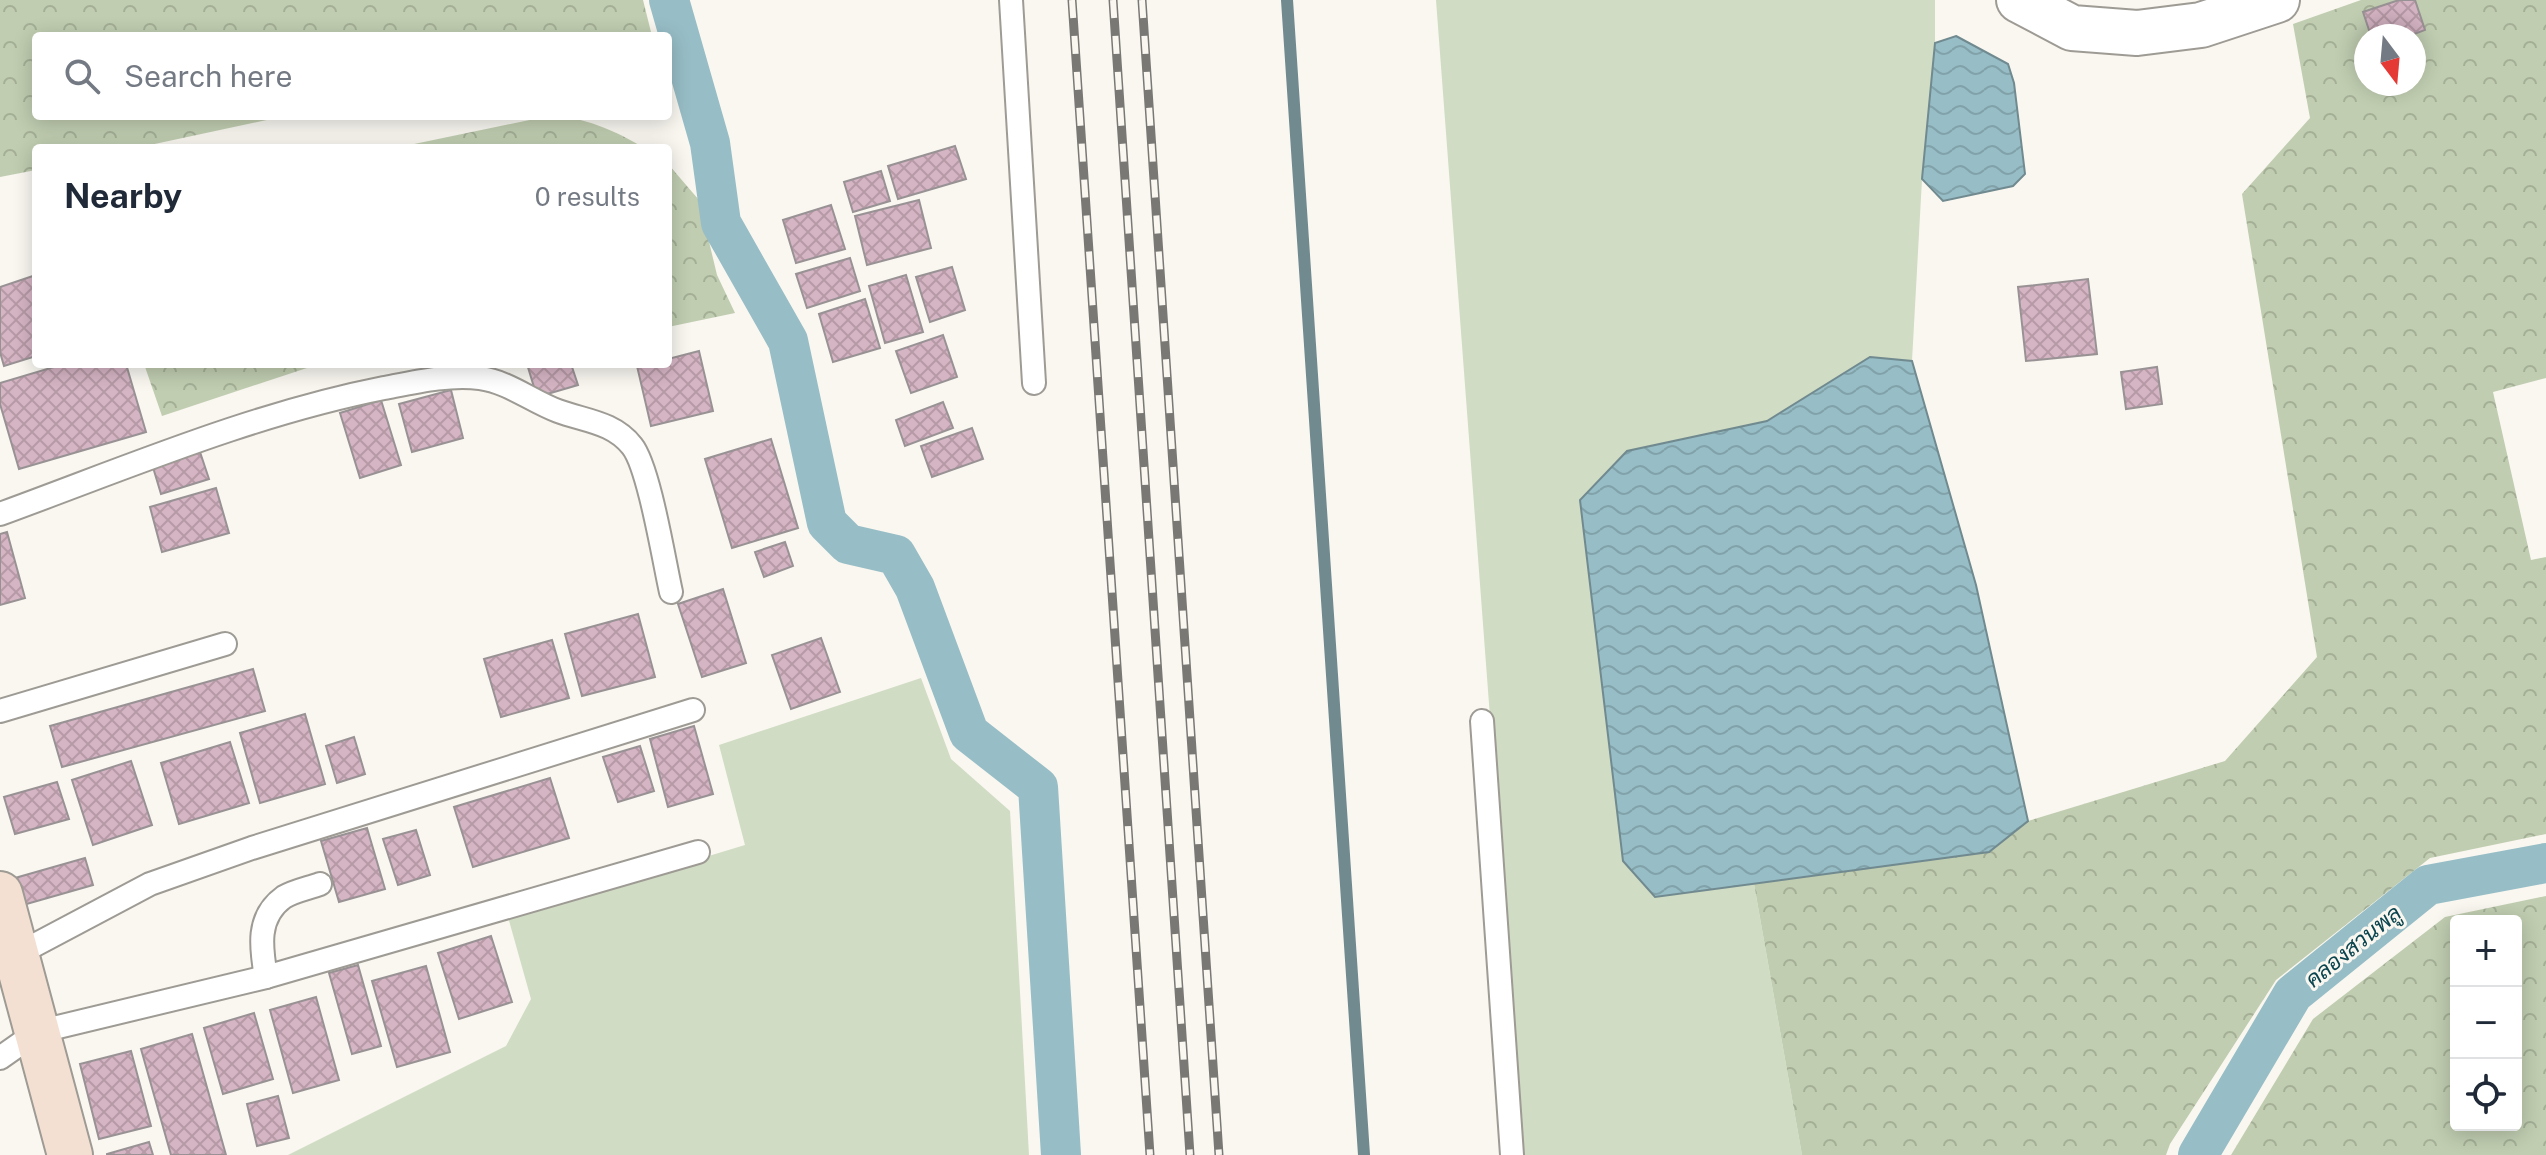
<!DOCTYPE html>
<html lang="en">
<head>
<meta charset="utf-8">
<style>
  body { margin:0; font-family:"Public Sans",Sarabun,sans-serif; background:#f2f2f3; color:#1f2937 }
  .controls { position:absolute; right:24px; bottom:24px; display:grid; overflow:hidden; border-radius:8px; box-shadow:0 4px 20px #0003 }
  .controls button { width:72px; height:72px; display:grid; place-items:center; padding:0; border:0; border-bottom:2px solid #e0e1e3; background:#fff; color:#1f2937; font:40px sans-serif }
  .compass { position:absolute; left:2354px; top:24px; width:72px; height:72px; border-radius:50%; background:#fff; box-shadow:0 4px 20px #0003; rotate:164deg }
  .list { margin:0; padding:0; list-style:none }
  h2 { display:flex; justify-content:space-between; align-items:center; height:104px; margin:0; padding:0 32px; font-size:34px }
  h2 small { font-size:26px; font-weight:400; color:#747a83 }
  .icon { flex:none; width:44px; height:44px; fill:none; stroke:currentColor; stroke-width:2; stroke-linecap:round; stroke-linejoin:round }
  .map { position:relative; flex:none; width:2546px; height:1155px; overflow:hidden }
  .search { position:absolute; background:#fff; box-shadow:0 4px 20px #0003; left:32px; top:32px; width:640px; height:88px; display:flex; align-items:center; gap:20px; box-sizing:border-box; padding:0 28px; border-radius:8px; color:#747a83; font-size:30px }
  .panel { position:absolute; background:#fff; box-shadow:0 4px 20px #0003; left:32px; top:144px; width:640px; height:224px; border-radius:8px }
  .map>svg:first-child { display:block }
</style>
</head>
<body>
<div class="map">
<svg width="2546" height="1155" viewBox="0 0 2546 1155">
  <defs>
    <pattern id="forest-crowns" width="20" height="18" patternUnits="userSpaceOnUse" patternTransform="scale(2)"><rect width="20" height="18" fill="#c0cdb0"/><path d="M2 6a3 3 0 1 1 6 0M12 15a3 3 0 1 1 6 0" fill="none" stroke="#a4af96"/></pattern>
    <pattern id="water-waves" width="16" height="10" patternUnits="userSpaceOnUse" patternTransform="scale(2)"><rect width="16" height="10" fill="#97bdc6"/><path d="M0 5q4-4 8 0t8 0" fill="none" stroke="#81a2a9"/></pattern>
    <pattern id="building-cross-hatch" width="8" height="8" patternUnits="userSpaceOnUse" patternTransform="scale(2)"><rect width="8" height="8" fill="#d5b4c3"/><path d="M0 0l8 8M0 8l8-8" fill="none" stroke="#b69aa6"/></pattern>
  </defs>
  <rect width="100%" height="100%" fill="#f9f7f0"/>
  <g fill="#d0dcc3">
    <polygon points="1436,0 1935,0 1935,44 1922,179 1912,361 1870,357 1767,421 1627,451 1655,897 1754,884 1802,1155 1523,1155"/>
    <polygon points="921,678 951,759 1010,811 1029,1155 288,1155 506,1046 531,999 508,917 745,845 719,745"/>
  </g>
  <g fill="url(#forest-crowns)" fill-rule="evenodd">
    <polygon points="0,0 643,0 652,36 36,36 36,116 285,116 136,148 36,148 36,170 0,177"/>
    <path d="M2361 0H2546V378L2493 392 2531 560 2546 557V834L2430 858 2276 980 2170 1144 2166 1155H1802L1754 884 1989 852 2028 821 2225 761 2317 657 2242 194 2310 118 2293 24ZM2366 36H2414V84H2366Z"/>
    <path d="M549 116C583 116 616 131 644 148H395Z"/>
    <polygon points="668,164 699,200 717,275 735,313 668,327"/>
    <polygon points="144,364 319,364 162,416"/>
    <path d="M2546 896V1155H2231L2313 1019 2445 917ZM2516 921V1125H2456V921Z"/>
  </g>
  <g fill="url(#water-waves)" stroke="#708a90" stroke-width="2">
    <polygon points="1956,36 2008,64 2014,83 2025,174 2013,186 1943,201 1922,179 1935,43"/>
    <polygon points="1870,357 1912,361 1976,585 2028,821 1989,852 1655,897 1623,861 1580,500 1627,451 1767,421"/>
  </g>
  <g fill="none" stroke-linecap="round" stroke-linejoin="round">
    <polyline stroke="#708a90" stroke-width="12" points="1287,0 1364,1155"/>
    <g stroke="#97bdc6" stroke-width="40">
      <polyline points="669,0 710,143 721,223 788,341 827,523 848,544 896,555 915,588 969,733 1038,787 1061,1155"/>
      <polyline points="2198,1155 2293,994 2428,885 2546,863"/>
    </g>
  </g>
  <g fill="url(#building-cross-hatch)" stroke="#999295" stroke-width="2">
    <polygon points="2399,0 2415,0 2425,30 2409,36 2371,36 2363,12"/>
    <polygon points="955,146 966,179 898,199 888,166"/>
    <polygon points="881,171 890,201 853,212 844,182"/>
    <polygon points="919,200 931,248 867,265 855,216"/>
    <polygon points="831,205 845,249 796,263 783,220"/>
    <polygon points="850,258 860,291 807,308 796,274"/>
    <polygon points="952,267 965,310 930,322 916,277"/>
    <polygon points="36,275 36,356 4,366 0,352 0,287"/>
    <polygon points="906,275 923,332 885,343 869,286"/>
    <polygon points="2088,279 2097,354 2026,361 2018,287"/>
    <polygon points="865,299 880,348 833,362 819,314"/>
    <polygon points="943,335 957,377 911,393 896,351"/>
    <polygon points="699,351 713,411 651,426 637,366 668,364 668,359"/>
    <polygon points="64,364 126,364 146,432 19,469 0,404 0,383"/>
    <polygon points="527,364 571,364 578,385 537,397"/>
    <polygon points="2157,367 2162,404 2126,409 2121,372"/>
    <polygon points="451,390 463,438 412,452 399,404"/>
    <polygon points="381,400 401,465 360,478 340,413"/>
    <polygon points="943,402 953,428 905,446 896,420"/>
    <polygon points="972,428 983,459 932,477 921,446"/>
    <polygon points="771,439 798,528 732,548 705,459"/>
    <polygon points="199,449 209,479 161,494 152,464"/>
    <polygon points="216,488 229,533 162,552 150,507"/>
    <polygon points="7,532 25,598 0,605 0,534"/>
    <polygon points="785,542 793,566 764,577 755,552"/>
    <polygon points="723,589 746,663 702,677 678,604"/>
    <polygon points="638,614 655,677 582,696 565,634"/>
    <polygon points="821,638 840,692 791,709 772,655"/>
    <polygon points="552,640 569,698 501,717 484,659"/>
    <polygon points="253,669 265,711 62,767 50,726"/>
    <polygon points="305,714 325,784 260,803 240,733"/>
    <polygon points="694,726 713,794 668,807 650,739"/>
    <polygon points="354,737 365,774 337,783 326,746"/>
    <polygon points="230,742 249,803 179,824 161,763"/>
    <polygon points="640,746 654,791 618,802 603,757"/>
    <polygon points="131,761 152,825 93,845 72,780"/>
    <polygon points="550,778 569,838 473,867 454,807"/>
    <polygon points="57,782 69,819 15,834 4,797"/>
    <polygon points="367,828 385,889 339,902 321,841"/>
    <polygon points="416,830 430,875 398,885 383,839"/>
    <polygon points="85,858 93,885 23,905 15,878"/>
    <polygon points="491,936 512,1002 459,1019 438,953"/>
    <polygon points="358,965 381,1046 352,1054 329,973"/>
    <polygon points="426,966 450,1052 397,1067 372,981"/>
    <polygon points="316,997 339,1080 293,1093 270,1010"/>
    <polygon points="254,1013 273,1079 223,1094 204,1028"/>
    <polygon points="192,1034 226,1155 171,1155 141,1049"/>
    <polygon points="131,1051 151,1126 99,1139 80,1064"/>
    <polygon points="278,1096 289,1138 257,1146 247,1104"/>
    <polygon points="149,1142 153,1155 107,1155 107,1154"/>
  </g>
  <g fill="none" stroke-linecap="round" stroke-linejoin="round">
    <g stroke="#9e9b95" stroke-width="26">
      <g id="lane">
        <polyline points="1011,0 1034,383"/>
        <path d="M0 514C126 468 252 414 384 388 415 382 449 374 480 378 509 382 531 401 558 411 585 421 613 422 632 446 649 467 664 561 671 592"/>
        <polyline points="0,711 225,644"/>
        <polyline points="1482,721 1512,1155"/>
        <polyline points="16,955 150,884 252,848 693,710"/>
        <path d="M266 977C261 948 256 917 284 897 294 891 309 888 320 884"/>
        <polyline points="0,1058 37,1032 266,977 698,852"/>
      </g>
    </g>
    <g stroke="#9e9b95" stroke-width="48">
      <polyline id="street" points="2019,0 2072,28 2137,33 2201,25 2277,0"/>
    </g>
    <g stroke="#9e9b95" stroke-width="48">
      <polyline id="secondary" points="0,894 70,1155"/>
    </g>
    <use href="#lane" stroke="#fff" stroke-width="22"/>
    <use href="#street" stroke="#fff" stroke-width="44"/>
    <use href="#secondary" stroke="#f4e0d2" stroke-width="44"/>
    <g stroke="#7a7874" stroke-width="9">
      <g id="rail">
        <polyline points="1072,0 1150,1155"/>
        <polyline points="1113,0 1190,1155"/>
        <polyline points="1142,0 1219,1155"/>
      </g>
    </g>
    <use href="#rail" stroke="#f9f7f0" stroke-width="6" stroke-dasharray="18" stroke-linecap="butt"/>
  </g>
  <g text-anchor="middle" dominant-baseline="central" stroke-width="6" stroke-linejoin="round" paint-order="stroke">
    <g font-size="22" font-style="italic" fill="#0a444f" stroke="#f9f7f0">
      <text transform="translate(2353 946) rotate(-39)">คลองสวนพลู</text>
    </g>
  </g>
</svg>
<div class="controls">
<button>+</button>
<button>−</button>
<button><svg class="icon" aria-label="locate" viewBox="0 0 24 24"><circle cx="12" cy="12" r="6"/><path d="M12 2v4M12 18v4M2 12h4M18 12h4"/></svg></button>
</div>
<svg class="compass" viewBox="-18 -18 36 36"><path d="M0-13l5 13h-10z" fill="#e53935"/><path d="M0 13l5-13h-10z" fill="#747a83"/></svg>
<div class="search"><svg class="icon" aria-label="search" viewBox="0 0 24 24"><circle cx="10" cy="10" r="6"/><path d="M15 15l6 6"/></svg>Search here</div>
<section class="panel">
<h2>Nearby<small>0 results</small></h2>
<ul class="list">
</ul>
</section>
</div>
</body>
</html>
